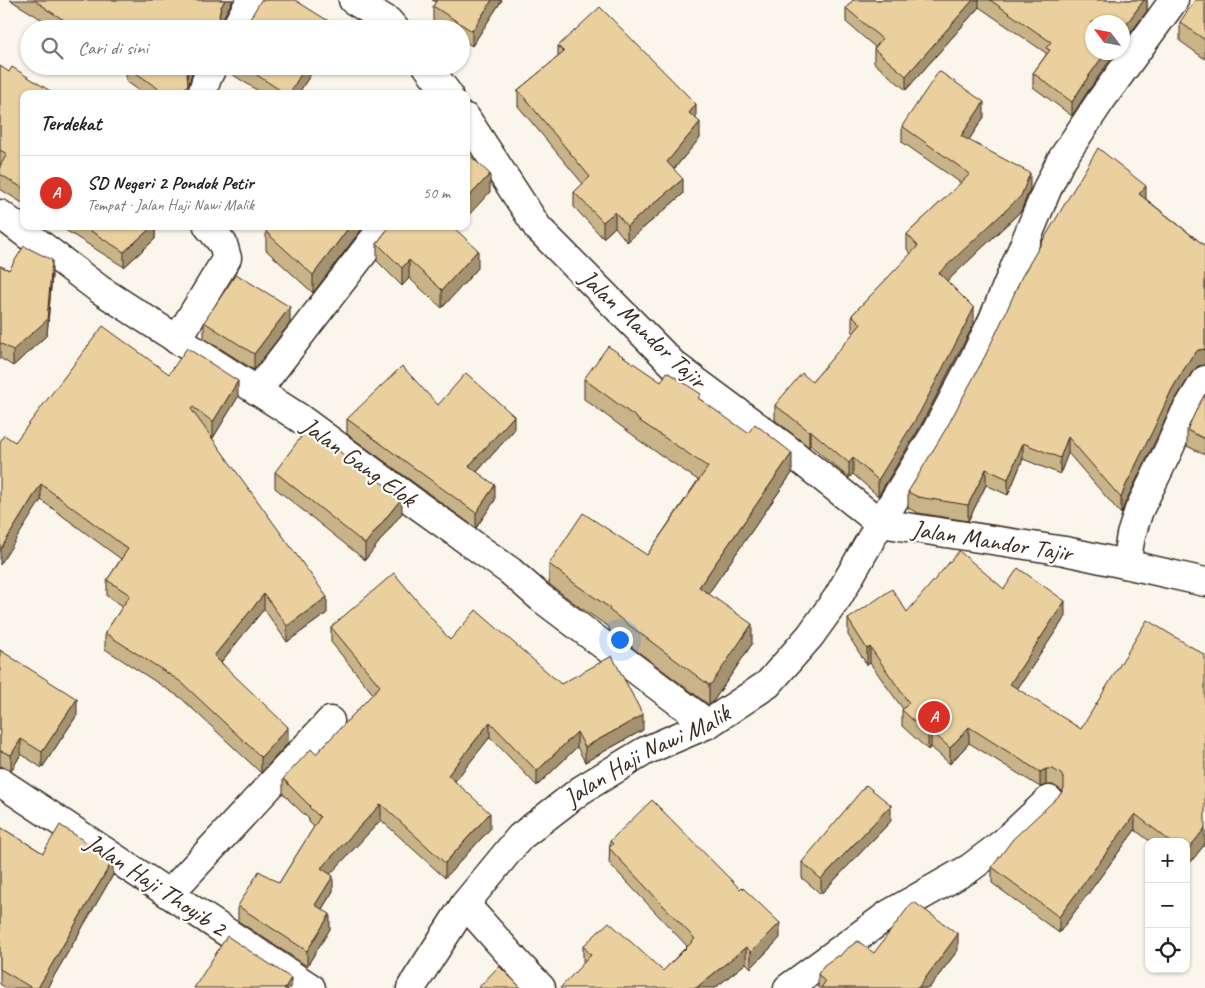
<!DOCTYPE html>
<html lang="id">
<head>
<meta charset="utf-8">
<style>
  body { margin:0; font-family:Caveat,sans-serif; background:#f2f2f2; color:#222 }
  .controls { position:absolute; right:15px; bottom:15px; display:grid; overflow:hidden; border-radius:10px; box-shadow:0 1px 4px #0004 }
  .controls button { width:45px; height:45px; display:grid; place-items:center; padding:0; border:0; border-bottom:1px solid #e0e0e0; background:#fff; color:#222; font:25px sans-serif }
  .compass { position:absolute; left:1085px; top:15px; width:45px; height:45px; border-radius:50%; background:#fff; box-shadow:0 1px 4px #0004; rotate:302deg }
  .you { position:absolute; left:619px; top:639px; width:18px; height:18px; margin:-12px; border:4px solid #fff; border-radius:50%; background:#1a73e8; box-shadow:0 0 0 8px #1a73e833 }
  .badge { display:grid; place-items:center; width:32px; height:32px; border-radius:50%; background:#d93025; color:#fff; font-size:16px; font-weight:700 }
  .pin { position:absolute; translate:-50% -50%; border:2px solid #fff; box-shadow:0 1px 5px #0006 }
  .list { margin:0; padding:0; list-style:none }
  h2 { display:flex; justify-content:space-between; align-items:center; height:65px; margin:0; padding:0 20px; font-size:21px }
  h2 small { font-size:16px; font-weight:400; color:#767676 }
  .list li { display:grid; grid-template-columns:32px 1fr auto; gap:15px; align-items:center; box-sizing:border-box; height:75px; padding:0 20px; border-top:1px solid #e0e0e0 }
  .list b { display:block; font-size:19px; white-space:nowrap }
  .list p { margin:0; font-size:16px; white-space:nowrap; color:#767676 }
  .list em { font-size:16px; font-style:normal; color:#767676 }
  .icon { flex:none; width:28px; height:28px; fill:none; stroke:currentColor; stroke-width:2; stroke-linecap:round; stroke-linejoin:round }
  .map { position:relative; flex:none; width:1205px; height:988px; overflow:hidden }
  .search { position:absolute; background:#fff; box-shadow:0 1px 4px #0004; left:20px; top:20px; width:450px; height:55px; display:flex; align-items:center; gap:12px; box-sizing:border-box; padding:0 18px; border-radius:28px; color:#767676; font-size:19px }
  .panel { position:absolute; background:#fff; box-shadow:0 1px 4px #0004; left:20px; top:90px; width:450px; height:140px; border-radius:10px }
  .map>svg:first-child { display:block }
</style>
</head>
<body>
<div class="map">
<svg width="1205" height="988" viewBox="0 0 1205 988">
  <rect width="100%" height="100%" fill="#fbf6ec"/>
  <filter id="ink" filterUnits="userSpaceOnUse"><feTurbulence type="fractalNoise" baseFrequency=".02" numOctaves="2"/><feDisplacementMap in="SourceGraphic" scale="10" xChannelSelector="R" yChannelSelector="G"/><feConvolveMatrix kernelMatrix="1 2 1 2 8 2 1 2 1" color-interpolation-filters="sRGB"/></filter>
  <g filter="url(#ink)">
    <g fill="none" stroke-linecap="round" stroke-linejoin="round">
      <g stroke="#3b2a1e" stroke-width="31">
        <g id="minor">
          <polyline points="235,29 251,0"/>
          <polyline points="202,94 207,78 213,66"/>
          <polyline points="0,214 99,289 298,417 419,506 510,571 541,598 708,724"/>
          <polyline points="177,340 227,258 223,244 208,226"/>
          <polyline points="257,391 384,226"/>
          <polyline points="880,523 934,435 971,365 992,322 1048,187 1060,162 1101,100 1174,0"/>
          <polyline points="1126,564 1131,535 1139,510 1168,451 1185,413 1205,380"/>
          <polyline points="0,782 311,988"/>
          <polyline points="169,894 330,721"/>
          <polyline points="465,904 522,968 541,988"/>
          <polyline points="788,988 889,914 970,868 1003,843 1049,800"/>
        </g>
      </g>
      <g stroke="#3b2a1e" stroke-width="31">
        <polyline id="tertiary" points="880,523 1065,551 1143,568 1205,582"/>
      </g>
      <g stroke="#3b2a1e" stroke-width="31">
        <g id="secondary">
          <polyline points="353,0 388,21 395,29"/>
          <polyline points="427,66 448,94"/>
          <path id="s1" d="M411 988 465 904 520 837 581 790 645 751 708 724 768 684 810 636 838 597 880 523 782 445 674 365 538 228 466 118"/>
        </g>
      </g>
      <use href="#minor" stroke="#fff" stroke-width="28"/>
      <use href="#tertiary" stroke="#fff" stroke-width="28"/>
      <use href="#secondary" stroke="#fff" stroke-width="28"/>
    </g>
    <g fill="#c9b389" stroke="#3b2a1e">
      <polygon points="10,0 233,0 221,21 228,28 232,29 54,29 46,24 46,22"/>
      <polygon points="432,0 502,0 472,46 461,39 461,29 445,29 433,21 433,6 436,2"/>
      <polygon points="853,0 1147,0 1147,11 1122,44 1122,22 1088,91 1072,116 1033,87 1033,73 1046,55 1046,53 979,7 906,90 874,63 874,49 875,47 846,22 846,8"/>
      <polygon points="1205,0 1205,59 1180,41 1180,22"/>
      <polygon points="558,46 696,119 700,138 674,169 683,194 627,242 615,227 603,238 574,207 574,192 583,184 518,106 518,90 558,57"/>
      <polygon points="0,66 24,94 24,204 0,189"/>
      <polygon points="117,66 196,66 192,73 188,88 188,94 144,94 126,81 126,71"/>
      <polygon points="227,66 316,66 298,94 263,94 227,71"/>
      <polygon points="984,117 968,141 1030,189 1021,211 947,281 974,324 920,427 878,496 853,474 849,478 810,445 809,447 775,420 775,405 812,382 854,333 852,331 852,315 911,254 907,249 907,234 961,183 902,142 902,126"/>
      <polygon points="1146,199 1204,245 1205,244 1205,365 1198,366 1192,372 1172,405 1154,444 1125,503 1121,514 1068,453 1060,474 1023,459 1008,495 986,485 968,521 918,513 908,508 908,492"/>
      <polygon points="59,226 155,226 155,239 124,267"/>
      <polygon points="364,226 313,293 266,250 266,232"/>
      <polygon points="390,226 458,226 455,230 478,268 442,308 409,278 402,286 377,261 377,243"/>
      <polygon points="0,266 9,270 52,275 47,335 13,366 0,358"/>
      <polygon points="204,322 290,323 254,370 204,338"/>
      <polygon points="169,374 238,397 213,438 210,435 327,613 287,642 264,609 221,662 288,743 261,773 181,698 105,649 105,633 123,606 107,596 107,580 121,559 41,500 15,442"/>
      <polygon points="584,379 661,382 701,400 792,473 708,594 752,644 712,703 709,705 609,630 609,627 578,606 549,584 549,564 647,555 698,480 637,439 637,438 584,399"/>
      <polygon points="1205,394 1205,455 1187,446 1187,430"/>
      <polygon points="438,405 514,430 477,472 495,500 476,528 347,434 347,419"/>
      <polygon points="275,472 402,513 365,560 275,488"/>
      <polygon points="1004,589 1065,617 1017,689 1205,844 1186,868 1186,842 1151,842 1135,830 1059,933 992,883 992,867 1060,795 1062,792 1061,790 1053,785 1046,785 1040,787 969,743 950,764 931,747 928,750 902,726 902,710 903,709 870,663 867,665 848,635 848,619 907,612"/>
      <polygon points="331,627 450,640 561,684 643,730 585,762 577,747 537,786 490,737 455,781 490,829 445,878 381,820 330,874 333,891 322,909 330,929 307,966 238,921 238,906 279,883 314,827 309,822 309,819 288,799 288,798 283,794 283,779 316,754 373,694 331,642"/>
      <polygon points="0,650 77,715 42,768 21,754 11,771 1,766 0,767"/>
      <polygon points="891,821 821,894 802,878 802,862"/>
      <polygon points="0,827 43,853 113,875 47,988 6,988 0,984"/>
      <polygon points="610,841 780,938 751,968 746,963 715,988 584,963 583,961 583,946 663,971 687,946 609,863"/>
      <polygon points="958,950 929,988 818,988 818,974 840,956 874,953"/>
    </g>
    <g fill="#a4926f" stroke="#3b2a1e">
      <polygon points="225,0 233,0 221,22 219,15 221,7"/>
      <polygon points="492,0 502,0 472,46 472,31"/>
      <polygon points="973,0 979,0 979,7 906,90 906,76"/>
      <polygon points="1144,0 1147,0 1147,11 1122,44 1122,30"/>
      <polygon points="1106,52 1116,52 1088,91 1072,116 1072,102 1088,77"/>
      <polygon points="190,66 196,66 192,73 188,88 188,94 181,94"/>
      <polygon points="306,66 316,66 298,94 289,94"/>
      <polygon points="984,102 984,117 961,152 961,136"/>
      <polygon points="696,104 696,120 689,113"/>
      <polygon points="700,122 700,138 667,177 667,162"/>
      <polygon points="1030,173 1030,189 1021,211 939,289 939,273"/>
      <polygon points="490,174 490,192 466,218 466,200"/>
      <polygon points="683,179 683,194 627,242 627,226"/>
      <polygon points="1146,186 1146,202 1139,194"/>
      <polygon points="615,212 615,227 603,238 603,222"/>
      <polygon points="153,226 155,226 155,239 124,267 124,252"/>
      <polygon points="350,226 364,226 313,293 313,275"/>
      <polygon points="446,226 458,226 446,239"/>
      <polygon points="478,250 478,268 442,308 442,290"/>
      <polygon points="52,260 52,275 47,335 13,366 13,350"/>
      <polygon points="409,260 409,278 402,286 402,268"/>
      <polygon points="290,307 290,323 254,370 254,354"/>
      <polygon points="974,308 974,324 920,427 878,496 878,480"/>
      <polygon points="1205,349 1205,365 1198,366 1192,372 1172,405 1154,444 1125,503 1121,514 1121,498 1125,487 1172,389 1192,356 1198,350"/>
      <polygon points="238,381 238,397 213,438 213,422"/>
      <polygon points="514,416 514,430 469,481 469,466"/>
      <polygon points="810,430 810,445 809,447 809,431"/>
      <polygon points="1068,437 1068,453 1060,474 1060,458"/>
      <polygon points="1023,443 1023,459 1008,495 1008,479"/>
      <polygon points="792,453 792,473 699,607 699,587"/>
      <polygon points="853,458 853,474 849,478 849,463"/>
      <polygon points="986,469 986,485 968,521 968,505"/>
      <polygon points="41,484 41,500 0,565 0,550"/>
      <polygon points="495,485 495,500 476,528 476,513"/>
      <polygon points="402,498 402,513 365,560 365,544"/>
      <polygon points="264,594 264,609 214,671 214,656"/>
      <polygon points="327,597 327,613 287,642 287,626"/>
      <polygon points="1065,601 1065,617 1010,700 1010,684"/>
      <polygon points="752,624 752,644 712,703 709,705 709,685"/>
      <polygon points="870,647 870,663 867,665 867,649"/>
      <polygon points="77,699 77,715 42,768 42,752"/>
      <polygon points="643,715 643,730 585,762 585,747"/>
      <polygon points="490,722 490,737 448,790 448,775"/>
      <polygon points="288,727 288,743 261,773 261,757"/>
      <polygon points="969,727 969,743 950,764 950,748"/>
      <polygon points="931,731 931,747 928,750 928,734"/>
      <polygon points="577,732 577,747 537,786 537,771"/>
      <polygon points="21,739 21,754 11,771 11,755"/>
      <polygon points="1046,769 1046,785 1040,787 1040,772"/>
      <polygon points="381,804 381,820 321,884 321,868"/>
      <polygon points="891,805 891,821 821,894 821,879"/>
      <polygon points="490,813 490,829 445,878 445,863"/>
      <polygon points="1135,814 1135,830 1059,933 1059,917"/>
      <polygon points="1205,828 1205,844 1186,868 1186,852"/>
      <polygon points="113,860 113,875 47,988 38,988"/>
      <polygon points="333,876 333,891 315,920 315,905"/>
      <polygon points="330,914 330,929 307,966 307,951"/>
      <polygon points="780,923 780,938 751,968 751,952"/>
      <polygon points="958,934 958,950 929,988 918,988"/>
      <polygon points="746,947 746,963 715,988 696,988"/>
      <polygon points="291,978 291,988 285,988"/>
    </g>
    <g fill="#ead09f" stroke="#3b2a1e">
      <polygon points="34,0 225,0 221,7 219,15 221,22 228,28 232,29 79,29 46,9 46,8"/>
      <polygon points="261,0 295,0 333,24 330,29 239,29 243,28 248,22"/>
      <polygon points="437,0 492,0 472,31 433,6"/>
      <polygon points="853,0 973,0 906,76 874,49 882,39 846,8"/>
      <polygon points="990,0 1144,0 1122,30 1122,22 1092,22 1092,52 1106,52 1088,77 1072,102 1033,73 1050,50 1046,48 1051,42"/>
      <polygon points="1195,0 1205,0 1205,40 1180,22"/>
      <polygon points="600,7 696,104 689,113 700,122 667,162 683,179 627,226 615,212 603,222 574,192 590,177 518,90 564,52 558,46"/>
      <polygon points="0,66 9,72 12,67 55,94 24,94 24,189 0,174 0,166 7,154 0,150"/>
      <polygon points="126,66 190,66 187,74 188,84 181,94 166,94"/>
      <polygon points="243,66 306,66 289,94 286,94"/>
      <polygon points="939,71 984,102 961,136 1030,173 1021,196 939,273 974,308 920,412 878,480 853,458 849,463 810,430 809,431 775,405 802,373 812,382 861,324 852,315 918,246 907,234 970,174 902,126"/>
      <polygon points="1098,148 1146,186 1139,194 1204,245 1205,244 1205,349 1198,350 1192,356 1172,389 1154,428 1125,487 1121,498 1068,437 1060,458 1023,443 1008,479 986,469 968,505 918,497 908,492 947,427 985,356 1006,312 1022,276"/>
      <polygon points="466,152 490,174 466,200"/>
      <polygon points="83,226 153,226 124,252"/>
      <polygon points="269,226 350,226 313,275 266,232"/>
      <polygon points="390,226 452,226 478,250 442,290 409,260 402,268 377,243"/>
      <polygon points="24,246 52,260 47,320 13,350 0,343 0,266 9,270"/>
      <polygon points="236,274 290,307 254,354 204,322"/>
      <polygon points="103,326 169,374 187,348 238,381 213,422 193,407 191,409 327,597 287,626 264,594 214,656 288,727 261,757 181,682 105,633 130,595 107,580 128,549 41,484 0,550 0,442 4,435 15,442"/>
      <polygon points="608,346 661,382 667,372 701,394 698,398 748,433 755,424 792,453 699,587 752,624 712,683 709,685 609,610 610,608 578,586 549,564 583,513 647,555 708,467 637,419 637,418 584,379"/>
      <polygon points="402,366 438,405 466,373 514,416 469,466 495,485 476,513 347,419"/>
      <polygon points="1205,394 1205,439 1187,430 1199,404"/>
      <polygon points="306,430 322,442 324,440 402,498 365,544 275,472"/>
      <polygon points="959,551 1004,589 1018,568 1065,601 1010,684 1081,729 1147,620 1205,655 1205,828 1186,852 1186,842 1171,842 1135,814 1059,917 992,867 1013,839 1060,795 1064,788 1064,780 1061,774 1053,769 1046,769 1040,772 969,727 950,748 931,731 928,734 902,710 909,703 870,647 867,649 848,619 892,589 907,612"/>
      <polygon points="394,573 450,640 476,610 561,684 612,656 643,715 585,747 577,732 537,771 490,722 448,775 490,813 445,863 381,804 321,868 333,876 315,905 330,914 307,951 238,906 259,871 279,883 320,817 309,807 310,806 288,784 288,783 283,779 311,749 316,754 380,686 331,627"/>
      <polygon points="0,650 77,699 42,752 21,739 11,755 1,751 0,751"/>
      <polygon points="866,785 891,805 821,879 802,862"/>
      <polygon points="652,800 740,889 742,887 780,923 751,952 746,947 696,988 560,988 591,955 583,946 609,922 663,971 695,939 609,848 613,844 610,841"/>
      <polygon points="60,825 113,860 38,988 32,988 0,969 0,827 43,853"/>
      <polygon points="914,902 958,934 918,988 821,988 825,982 818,974 824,965 837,956 840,956 845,950 858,941 874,953 910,905"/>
      <polygon points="227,936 291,978 285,988 194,988"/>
      <polygon points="499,966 521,988 478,988"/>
    </g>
  </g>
  <g text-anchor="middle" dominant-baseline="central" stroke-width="4.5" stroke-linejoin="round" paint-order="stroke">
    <g font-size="25" fill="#3b2a1e" stroke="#fff">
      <text transform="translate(643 329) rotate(43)">Jalan Mandor Tajir</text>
      <text transform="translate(359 462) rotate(36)">Jalan Gang Elok</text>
      <text transform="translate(992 541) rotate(9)">Jalan Mandor Tajir</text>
      <text stroke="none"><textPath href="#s1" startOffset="338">Jalan Haji Nawi Malik</textPath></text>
      <text transform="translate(156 885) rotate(34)">Jalan Haji Thoyib 2</text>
    </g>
  </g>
</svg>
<div class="controls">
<button>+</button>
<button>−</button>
<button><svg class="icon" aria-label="locate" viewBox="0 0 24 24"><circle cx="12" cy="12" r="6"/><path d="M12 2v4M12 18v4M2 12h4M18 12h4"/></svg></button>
</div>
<svg class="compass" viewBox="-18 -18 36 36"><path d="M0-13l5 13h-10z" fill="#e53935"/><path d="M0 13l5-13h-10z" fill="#767676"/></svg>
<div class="you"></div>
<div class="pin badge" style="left:934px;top:717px">A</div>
<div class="search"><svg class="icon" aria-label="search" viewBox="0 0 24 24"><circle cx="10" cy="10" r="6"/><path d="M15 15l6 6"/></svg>Cari di sini</div>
<section class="panel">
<h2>Terdekat<small></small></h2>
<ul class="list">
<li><span class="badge">A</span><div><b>SD Negeri 2 Pondok Petir</b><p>Tempat · Jalan Haji Nawi Malik</p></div><em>50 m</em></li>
</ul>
</section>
</div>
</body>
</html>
